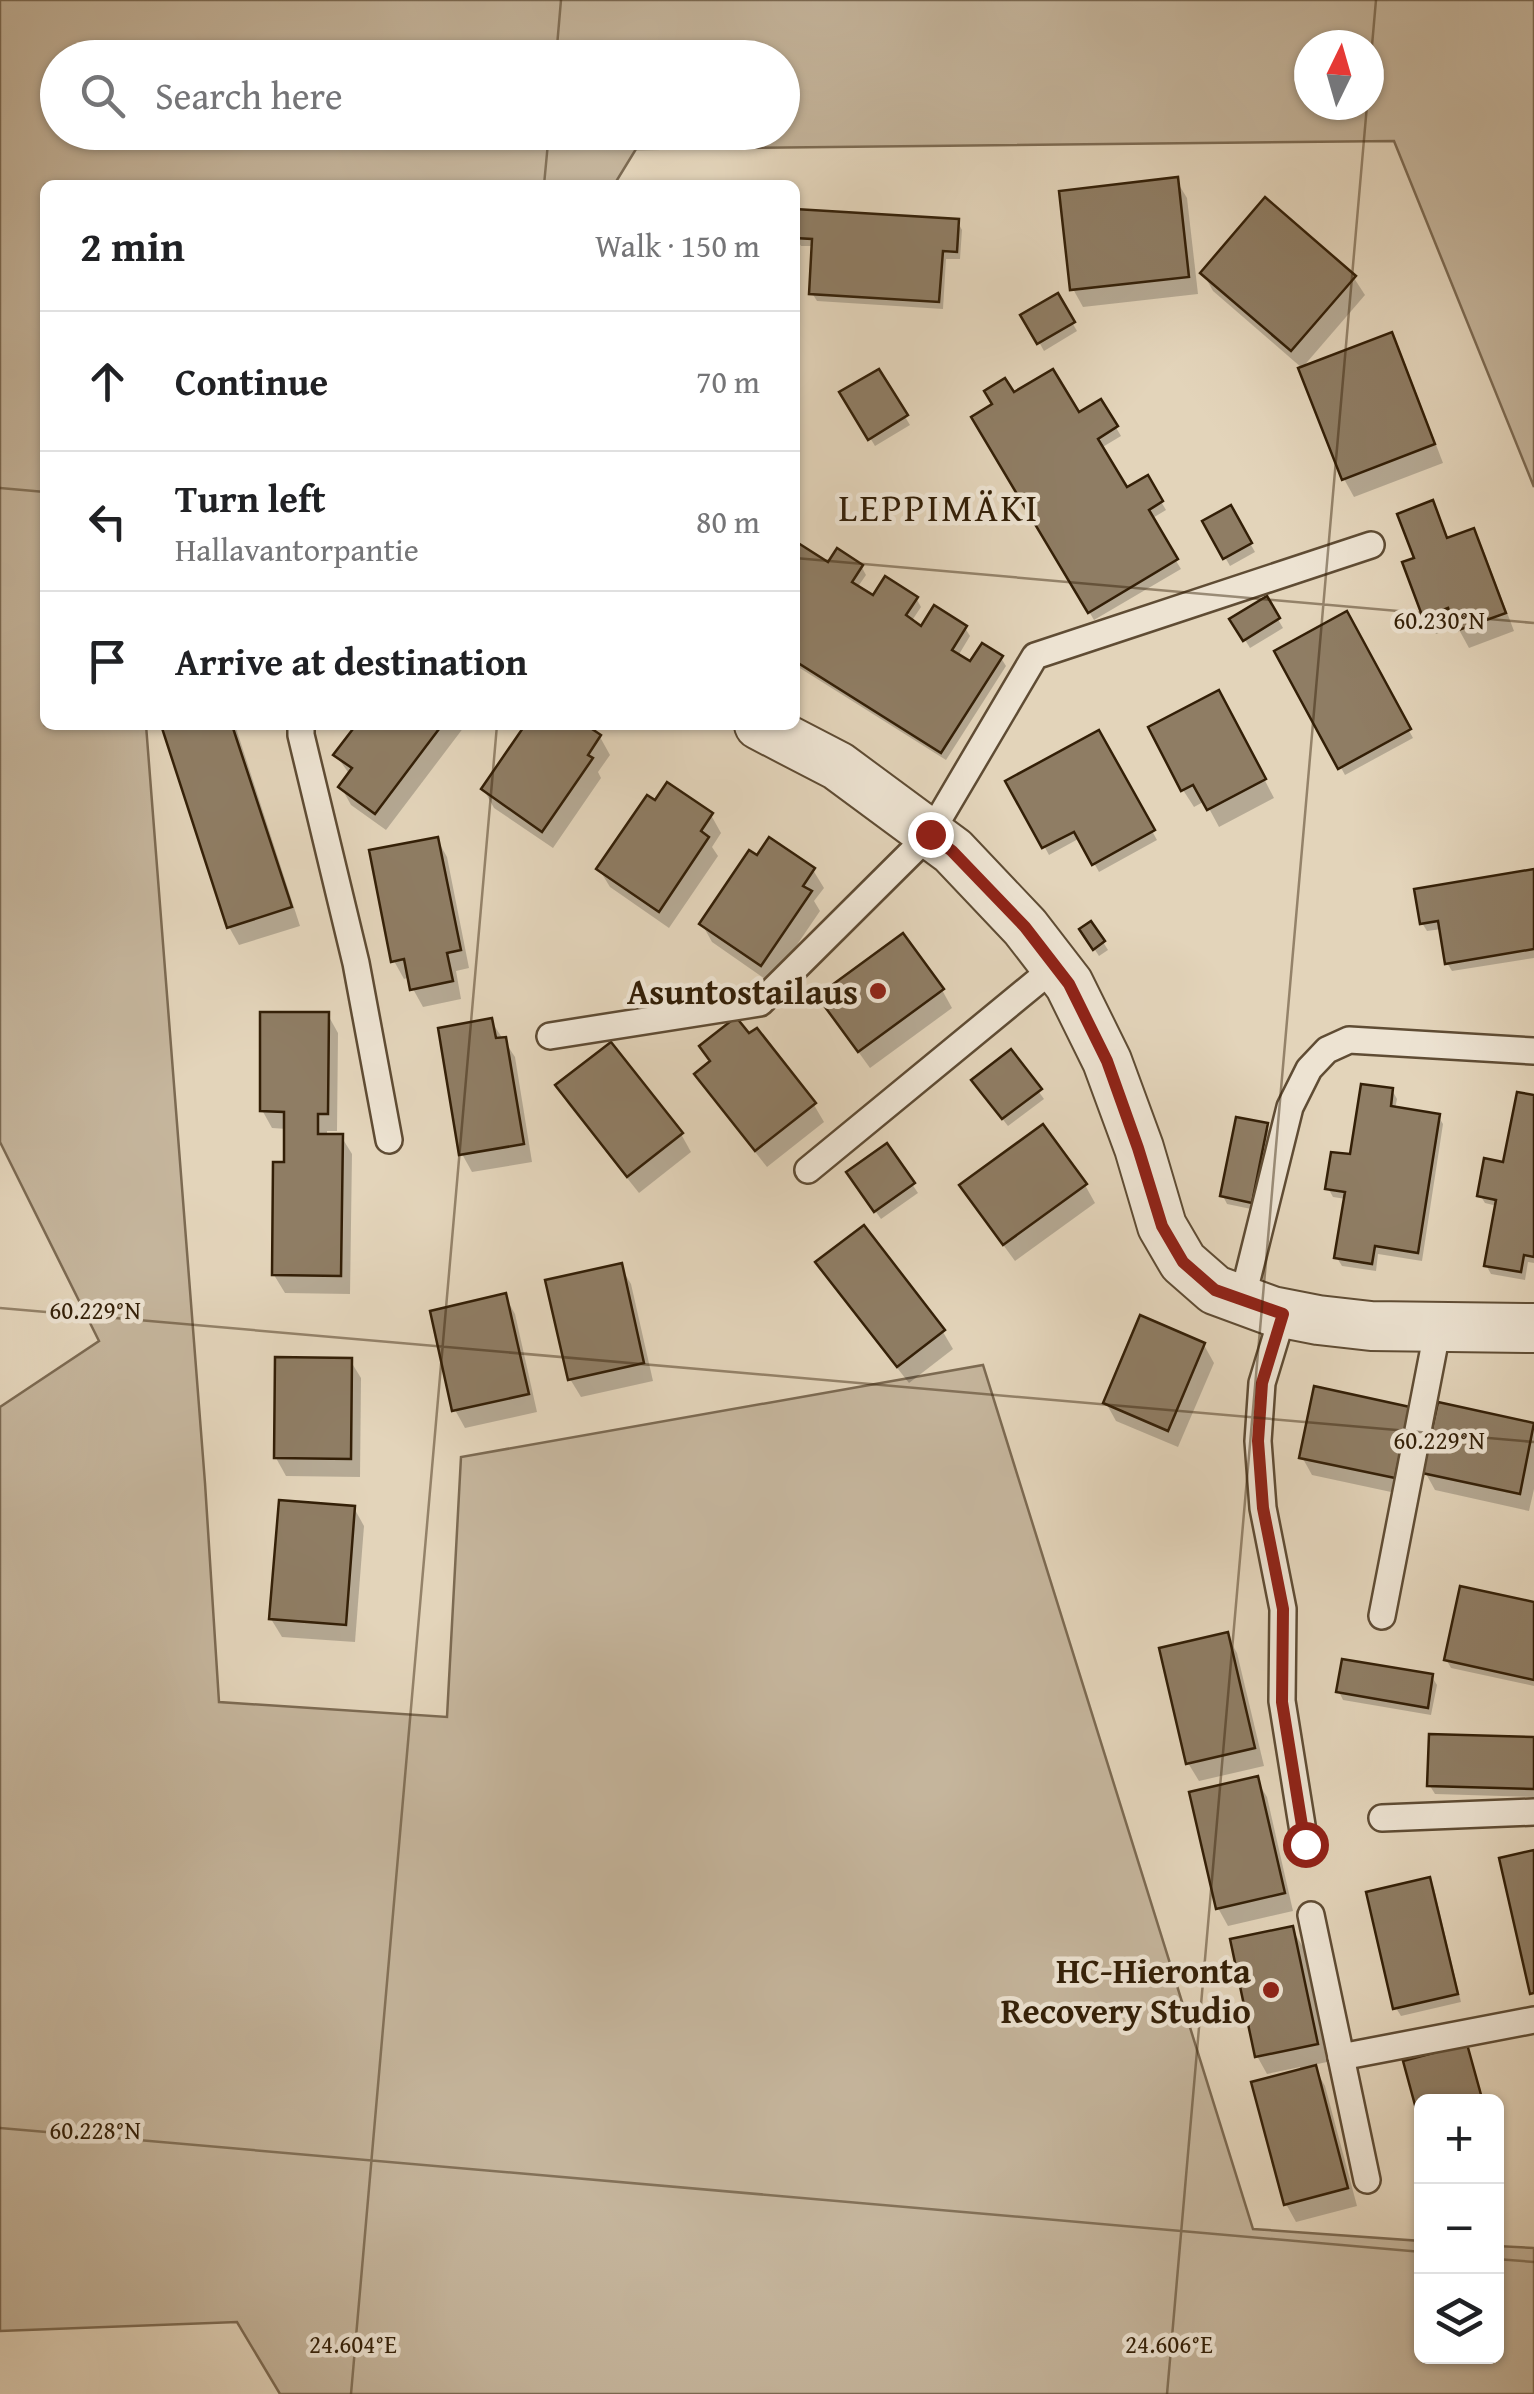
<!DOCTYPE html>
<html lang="en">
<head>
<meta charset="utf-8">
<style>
  body { margin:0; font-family:"Gentium Book Plus",serif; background:#f6f6f6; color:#202124 }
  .controls { position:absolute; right:30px; bottom:30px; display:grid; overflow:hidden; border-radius:15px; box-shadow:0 2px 8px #0004 }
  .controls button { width:90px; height:90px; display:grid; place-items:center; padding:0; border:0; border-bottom:2px solid #e0e0e0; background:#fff; color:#202124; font:50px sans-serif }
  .compass { position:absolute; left:1294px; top:30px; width:90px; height:90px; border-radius:50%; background:#fff; box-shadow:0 2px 8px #0004; rotate:5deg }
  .stop { position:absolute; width:30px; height:30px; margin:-22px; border:8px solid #8f2418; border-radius:50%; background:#fff }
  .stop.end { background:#8f2418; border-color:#fff; box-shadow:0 2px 10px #0008 }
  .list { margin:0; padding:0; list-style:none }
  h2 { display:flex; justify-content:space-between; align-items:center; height:130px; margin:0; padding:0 40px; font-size:42px }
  h2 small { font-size:32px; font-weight:400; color:#757577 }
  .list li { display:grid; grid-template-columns:65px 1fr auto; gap:30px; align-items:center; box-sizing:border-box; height:140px; padding:0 40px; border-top:2px solid #e0e0e0 }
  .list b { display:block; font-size:38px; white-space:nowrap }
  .list p { margin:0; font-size:32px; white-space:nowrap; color:#757577 }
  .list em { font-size:32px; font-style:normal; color:#757577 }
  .icon { flex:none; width:55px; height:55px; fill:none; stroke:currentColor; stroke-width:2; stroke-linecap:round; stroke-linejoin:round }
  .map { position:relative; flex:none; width:1534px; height:2394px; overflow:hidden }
  .search { position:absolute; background:#fff; box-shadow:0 2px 8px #0004; left:40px; top:40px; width:760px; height:110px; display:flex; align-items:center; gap:25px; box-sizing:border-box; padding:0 35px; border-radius:55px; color:#757577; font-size:38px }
  .panel { position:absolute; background:#fff; box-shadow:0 2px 8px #0004; left:40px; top:180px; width:760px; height:550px; border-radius:15px }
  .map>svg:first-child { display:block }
</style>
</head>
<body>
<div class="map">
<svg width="1534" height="2394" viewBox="0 0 1534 2394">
  <rect width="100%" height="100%" fill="#e3d4ba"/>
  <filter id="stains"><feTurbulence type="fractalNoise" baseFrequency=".002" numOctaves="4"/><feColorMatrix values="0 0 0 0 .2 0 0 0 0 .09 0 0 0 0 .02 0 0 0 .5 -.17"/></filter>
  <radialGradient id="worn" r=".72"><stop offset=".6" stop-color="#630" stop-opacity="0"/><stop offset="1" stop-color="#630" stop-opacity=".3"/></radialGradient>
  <path fill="#c5b59c" stroke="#7c6a52" stroke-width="2.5" fill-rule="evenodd" d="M0 0H1534V487L1394 141 636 149 614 185H45V725H146L205 1483 219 1702 447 1717 461 1457 983 1365 1253 2229 1421 2241 1422 2356H1496L1497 2246 1534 2248V2394H280L237 2322 0 2331V1407L99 1341 0 1142ZM1369 45V105H1309V45ZM58 58H782V132H58Z"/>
  <g fill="#0003">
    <polygon points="1176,180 1187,198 1198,294 1083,307 1073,289"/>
    <polygon points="957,221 962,230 960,259 946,259 943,309 817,301 812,293 814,246 801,246 796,238"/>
    <polygon points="1203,273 1354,278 1365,295 1302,368 1213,291"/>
    <polygon points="1057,297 1077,331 1044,351 1024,315"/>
    <polygon points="1391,335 1401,353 1443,463 1354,497 1344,479 1302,370"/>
    <polygon points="878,372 910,425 875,446 843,393"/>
    <polygon points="1013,395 1078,416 1101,402 1121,436 1101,448 1126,490 1147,478 1166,510 1151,519 1181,569 1094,620 974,418"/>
    <polygon points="1431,503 1449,540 1473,531 1483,549 1514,631 1469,648 1457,626 1436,634 1425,617"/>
    <polygon points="1230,508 1255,552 1230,566 1205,522"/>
    <polygon points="795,543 829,565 861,566 866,575 857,588 874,599 916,598 921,607 911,622 922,629 965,628 970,636 958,656 971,664 1001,658 1006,666 946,760 795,665"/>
    <polygon points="1266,599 1283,628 1250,648 1233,620"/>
    <polygon points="1346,614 1413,738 1345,775 1277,652"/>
    <polygon points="1229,711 1274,798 1219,827 1205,801 1194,807 1183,790"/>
    <polygon points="163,725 235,725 300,926 239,945 229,927"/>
    <polygon points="359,725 464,727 386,830 351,805 341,787 350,775 336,755"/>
    <polygon points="528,725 582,725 600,737 610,755 598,772 601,778 553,848 494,808 484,790"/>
    <polygon points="1098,733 1157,840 1099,872 1080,838 1049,855 1009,782"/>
    <polygon points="711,815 721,833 712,847 718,856 669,928 610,887 599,869"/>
    <polygon points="437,839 447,857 469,968 456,971 461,999 423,1007 413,989 410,977 404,979 394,961"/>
    <polygon points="813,870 824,888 814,901 820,911 771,983 712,942 702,924"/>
    <polygon points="1534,872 1534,958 1452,971 1447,963 1442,929 1427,931 1422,923"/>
    <polygon points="1087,938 1103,942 1108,950 1099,956"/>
    <polygon points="942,990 952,1008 870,1068 831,1014"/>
    <polygon points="328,1015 338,1033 337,1131 327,1131 327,1137 341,1136 352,1154 350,1294 285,1293 274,1275 286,1165 287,1129 272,1128 262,1110"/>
    <polygon points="491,1021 515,1057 532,1162 472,1172 462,1154"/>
    <polygon points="702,1047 814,1105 824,1122 767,1167 708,1092 697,1074 711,1064"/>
    <polygon points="1010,1052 1044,1099 1008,1126 979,1089"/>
    <polygon points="558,1086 681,1134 691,1152 639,1193 568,1104"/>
    <polygon points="1392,1090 1397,1099 1395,1109 1438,1116 1443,1124 1422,1261 1378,1254 1376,1271 1342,1266 1337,1258 1346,1199 1333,1197 1328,1188"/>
    <polygon points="1534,1097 1534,1263 1528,1262 1525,1280 1491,1274 1486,1265 1497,1206 1485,1203 1480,1195 1505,1165"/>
    <polygon points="1266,1125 1271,1134 1256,1210 1227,1204 1223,1196"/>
    <polygon points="887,1147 918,1193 881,1219 854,1181"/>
    <polygon points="1085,1185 1095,1203 1015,1261 973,1204 962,1186"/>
    <polygon points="819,1263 943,1332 953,1349 909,1383 829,1281"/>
    <polygon points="620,1266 631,1284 653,1381 581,1397 570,1379"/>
    <polygon points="505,1296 515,1314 537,1412 465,1428 455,1410"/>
    <polygon points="1204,1345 1214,1363 1178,1447 1116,1421 1106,1403"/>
    <polygon points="350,1360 361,1378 360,1477 286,1476 276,1458"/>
    <polygon points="1440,1405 1534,1426 1534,1489 1529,1511 1435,1490 1425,1472"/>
    <polygon points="1408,1409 1405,1495 1312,1475 1302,1457"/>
    <polygon points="354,1508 364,1526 355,1642 282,1637 271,1619"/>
    <polygon points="1534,1604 1534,1686 1451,1668 1446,1659"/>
    <polygon points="1227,1635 1237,1653 1264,1766 1199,1781 1188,1763 1162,1650"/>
    <polygon points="1432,1677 1437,1685 1431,1715 1343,1700 1339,1692"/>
    <polygon points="1534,1739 1534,1797 1435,1794 1430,1786"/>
    <polygon points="1256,1779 1267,1797 1293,1911 1228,1926 1218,1908"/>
    <polygon points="1429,1880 1434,1888 1461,2002 1401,2016 1396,2008"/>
    <polygon points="1292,1929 1303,1947 1327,2062 1313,2065 1325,2086 1357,2206 1296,2222 1286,2204 1300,2067 1267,2074 1257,2056"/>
    <polygon points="1496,2150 1503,2175 1496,2177"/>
  </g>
  <g fill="#8f7d64" stroke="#331f07" stroke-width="2.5">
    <polygon points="1178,177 1189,277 1070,290 1059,191"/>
    <polygon points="1265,197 1356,276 1291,351 1200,273"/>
    <polygon points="795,209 959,219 957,252 943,251 939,302 809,294 812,239 795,238"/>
    <polygon points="1058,293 1075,322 1037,344 1020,315"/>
    <polygon points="1392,332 1435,444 1342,480 1298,368"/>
    <polygon points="879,369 908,415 868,440 839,392"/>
    <polygon points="1053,369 1079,412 1101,399 1118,426 1098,439 1127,487 1148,475 1163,501 1149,510 1178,559 1088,613 971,417 992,404 984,391 1005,378 1014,392"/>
    <polygon points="1433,500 1447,538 1474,528 1506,613 1456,631 1448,608 1423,618 1402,562 1414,558 1397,514"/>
    <polygon points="1231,505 1252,543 1223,559 1202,521"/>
    <polygon points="795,541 828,562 837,548 863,565 852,582 873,595 885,576 918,597 906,615 921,626 934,605 967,626 952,650 970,661 982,643 1003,656 941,753 795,661"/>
    <polygon points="1267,596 1280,618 1243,641 1229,619"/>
    <polygon points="1347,611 1411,729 1338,769 1274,651"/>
    <polygon points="1219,690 1266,779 1207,810 1193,785 1181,791 1148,727"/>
    <polygon points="161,725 232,725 292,907 227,928"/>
    <polygon points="356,725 442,725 375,814 338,787 352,768 333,755"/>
    <polygon points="525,725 586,725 601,735 588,755 593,758 542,832 481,789"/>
    <polygon points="1099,730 1155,830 1092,865 1074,832 1042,848 1005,781"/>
    <polygon points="667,782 713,813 701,831 709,837 659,912 596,869 647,795 655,800"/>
    <polygon points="438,837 461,950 447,953 453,981 410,990 404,959 391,962 369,850"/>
    <polygon points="769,837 815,868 803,886 812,891 761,966 699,924 749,850 757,855"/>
    <polygon points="1534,869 1534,949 1445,964 1438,921 1420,924 1414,889"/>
    <polygon points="1091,921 1105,941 1093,950 1079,929"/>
    <polygon points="903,933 944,989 858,1052 817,996"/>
    <polygon points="260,1012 329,1012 328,1114 318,1114 318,1134 343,1134 341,1276 272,1275 273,1162 284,1162 284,1112 260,1111"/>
    <polygon points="736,1017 749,1033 757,1028 816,1103 755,1151 694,1074 710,1061 699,1046"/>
    <polygon points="492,1018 496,1038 506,1037 524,1144 459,1155 438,1028"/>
    <polygon points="611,1042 683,1133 627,1177 555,1085"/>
    <polygon points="1011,1049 1042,1089 1002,1119 971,1080"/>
    <polygon points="1361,1084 1393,1088 1391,1106 1440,1114 1418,1253 1375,1246 1372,1264 1334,1258 1345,1192 1325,1189 1331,1152 1350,1154"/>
    <polygon points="1517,1092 1534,1095 1534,1257 1524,1255 1521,1272 1484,1266 1496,1200 1477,1196 1484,1158 1503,1162"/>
    <polygon points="1236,1117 1268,1123 1252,1203 1220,1196"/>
    <polygon points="1043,1124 1087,1184 1003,1245 959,1185"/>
    <polygon points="887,1143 915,1183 874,1212 846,1172"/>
    <polygon points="864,1225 945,1330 897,1367 815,1262"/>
    <polygon points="622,1263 644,1363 568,1380 545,1280"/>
    <polygon points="506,1293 529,1394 452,1411 430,1311"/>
    <polygon points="1140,1315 1205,1343 1168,1431 1103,1403"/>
    <polygon points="275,1357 352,1358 351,1459 274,1458"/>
    <polygon points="1314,1386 1410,1407 1395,1478 1299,1458"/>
    <polygon points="1438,1402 1534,1423 1520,1494 1422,1473"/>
    <polygon points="279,1500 355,1506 346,1625 269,1619"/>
    <polygon points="1460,1586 1534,1602 1534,1680 1444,1660"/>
    <polygon points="1228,1632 1255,1748 1186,1764 1159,1648"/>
    <polygon points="1342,1659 1433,1674 1428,1708 1336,1692"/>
    <polygon points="1429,1734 1534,1737 1534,1789 1427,1786"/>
    <polygon points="1258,1776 1285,1893 1216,1909 1189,1792"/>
    <polygon points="1534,1850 1534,1993 1530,1994 1499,1858"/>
    <polygon points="1430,1877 1458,1994 1393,2009 1366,1892"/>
    <polygon points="1293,1926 1318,2044 1255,2057 1230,1939"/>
    <polygon points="1467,2044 1483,2102 1422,2102 1422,2131 1403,2061"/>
    <polygon points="1316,2065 1348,2188 1284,2205 1251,2082"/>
  </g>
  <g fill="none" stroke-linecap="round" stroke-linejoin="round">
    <g stroke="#5f4c34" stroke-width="30">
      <g id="lane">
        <polyline points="301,725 301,735 356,963 389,1140"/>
        <polyline points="550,1036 760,1003 930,834 1035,656 1371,545"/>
        <polyline points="808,1170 1056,966"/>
        <polyline points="1242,1300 1290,1107 1309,1069 1327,1050 1349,1040 1534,1051"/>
        <polyline points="1283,1314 1262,1383 1258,1441 1263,1508 1283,1609 1282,1701 1305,1844"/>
        <polyline points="1382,1616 1438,1327"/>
        <polyline points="1382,1818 1534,1812"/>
        <polyline points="1311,1915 1367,2180"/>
        <polyline points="1341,2057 1534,2020"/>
      </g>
    </g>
    <g stroke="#5f4c34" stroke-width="52">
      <polyline id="street" points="759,725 838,766 953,851 1025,927 1069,984 1107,1061 1139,1148 1162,1226 1183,1262 1215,1290 1272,1311 1318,1320 1371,1326 1534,1328"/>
    </g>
    <use href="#lane" stroke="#ede3d2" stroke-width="25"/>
    <use href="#street" stroke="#ede3d2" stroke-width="48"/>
  </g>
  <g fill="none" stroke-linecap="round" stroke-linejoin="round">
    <polyline stroke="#8f2418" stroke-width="12" points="930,834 952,851 1025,927 1069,984 1107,1061 1138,1148 1162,1226 1183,1262 1215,1290 1283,1314 1262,1383 1258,1441 1263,1508 1283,1609 1282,1702 1305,1844"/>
  </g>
  <path fill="none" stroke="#331f07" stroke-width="2.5" stroke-opacity="0.45" d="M556 58 561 0M1369 80 1376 0M544 185 549 132M0 488 45 492M795 558 1534 623M0 1308 1534 1442M0 2128 1422 2252M1496 2259 1534 2262M351 2394 497 725M1167 2394 1367 105"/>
  <g fill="#8f2418" stroke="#ede3d2" stroke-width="4">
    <circle cx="878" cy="991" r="10"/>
    <circle cx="1271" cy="1990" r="10"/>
  </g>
  <g text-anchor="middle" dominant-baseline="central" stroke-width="9" stroke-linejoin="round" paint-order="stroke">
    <g font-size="35" font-weight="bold" fill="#331f07" stroke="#ede3d2" text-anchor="end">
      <text x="858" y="991">Asuntostailaus</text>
      <text x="1251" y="1970">HC-Hieronta<tspan x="1251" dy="40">Recovery Studio</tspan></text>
    </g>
    <g font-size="38" letter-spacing="2.5" fill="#331f07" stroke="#ede3d2">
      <text x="939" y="507">LEPPIMÄKI</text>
    </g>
  </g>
  <g font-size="25" text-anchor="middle" fill="#331f07" stroke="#ede3d2" stroke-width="9" stroke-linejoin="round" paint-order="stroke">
    <text x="1439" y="629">60.230°N</text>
    <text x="95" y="1319">60.229°N</text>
    <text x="1439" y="1449">60.229°N</text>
    <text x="95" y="2139">60.228°N</text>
    <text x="353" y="2353">24.604°E</text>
    <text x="1169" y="2353">24.606°E</text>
  </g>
  <rect width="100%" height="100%" filter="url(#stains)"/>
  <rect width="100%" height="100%" fill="url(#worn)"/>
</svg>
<div class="controls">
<button>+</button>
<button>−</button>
<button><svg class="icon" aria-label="layers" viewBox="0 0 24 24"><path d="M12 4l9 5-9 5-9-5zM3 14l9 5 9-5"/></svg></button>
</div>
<svg class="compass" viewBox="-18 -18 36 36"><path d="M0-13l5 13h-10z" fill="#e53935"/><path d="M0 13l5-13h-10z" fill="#757577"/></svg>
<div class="stop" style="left:1305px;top:1844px"></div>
<div class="stop end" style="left:930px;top:834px"></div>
<div class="search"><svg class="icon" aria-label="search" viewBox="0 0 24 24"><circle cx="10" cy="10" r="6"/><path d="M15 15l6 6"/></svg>Search here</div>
<section class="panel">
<h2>2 min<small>Walk · 150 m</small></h2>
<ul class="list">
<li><svg class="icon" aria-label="ahead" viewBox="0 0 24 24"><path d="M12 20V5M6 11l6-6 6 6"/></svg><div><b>Continue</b></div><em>70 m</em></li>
<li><svg class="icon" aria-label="left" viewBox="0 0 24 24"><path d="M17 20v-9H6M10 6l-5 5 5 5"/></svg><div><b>Turn left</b><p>Hallavantorpantie</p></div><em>80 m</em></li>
<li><svg class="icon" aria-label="arrive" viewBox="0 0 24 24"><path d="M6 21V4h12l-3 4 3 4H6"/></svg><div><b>Arrive at destination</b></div></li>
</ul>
</section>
</div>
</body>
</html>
